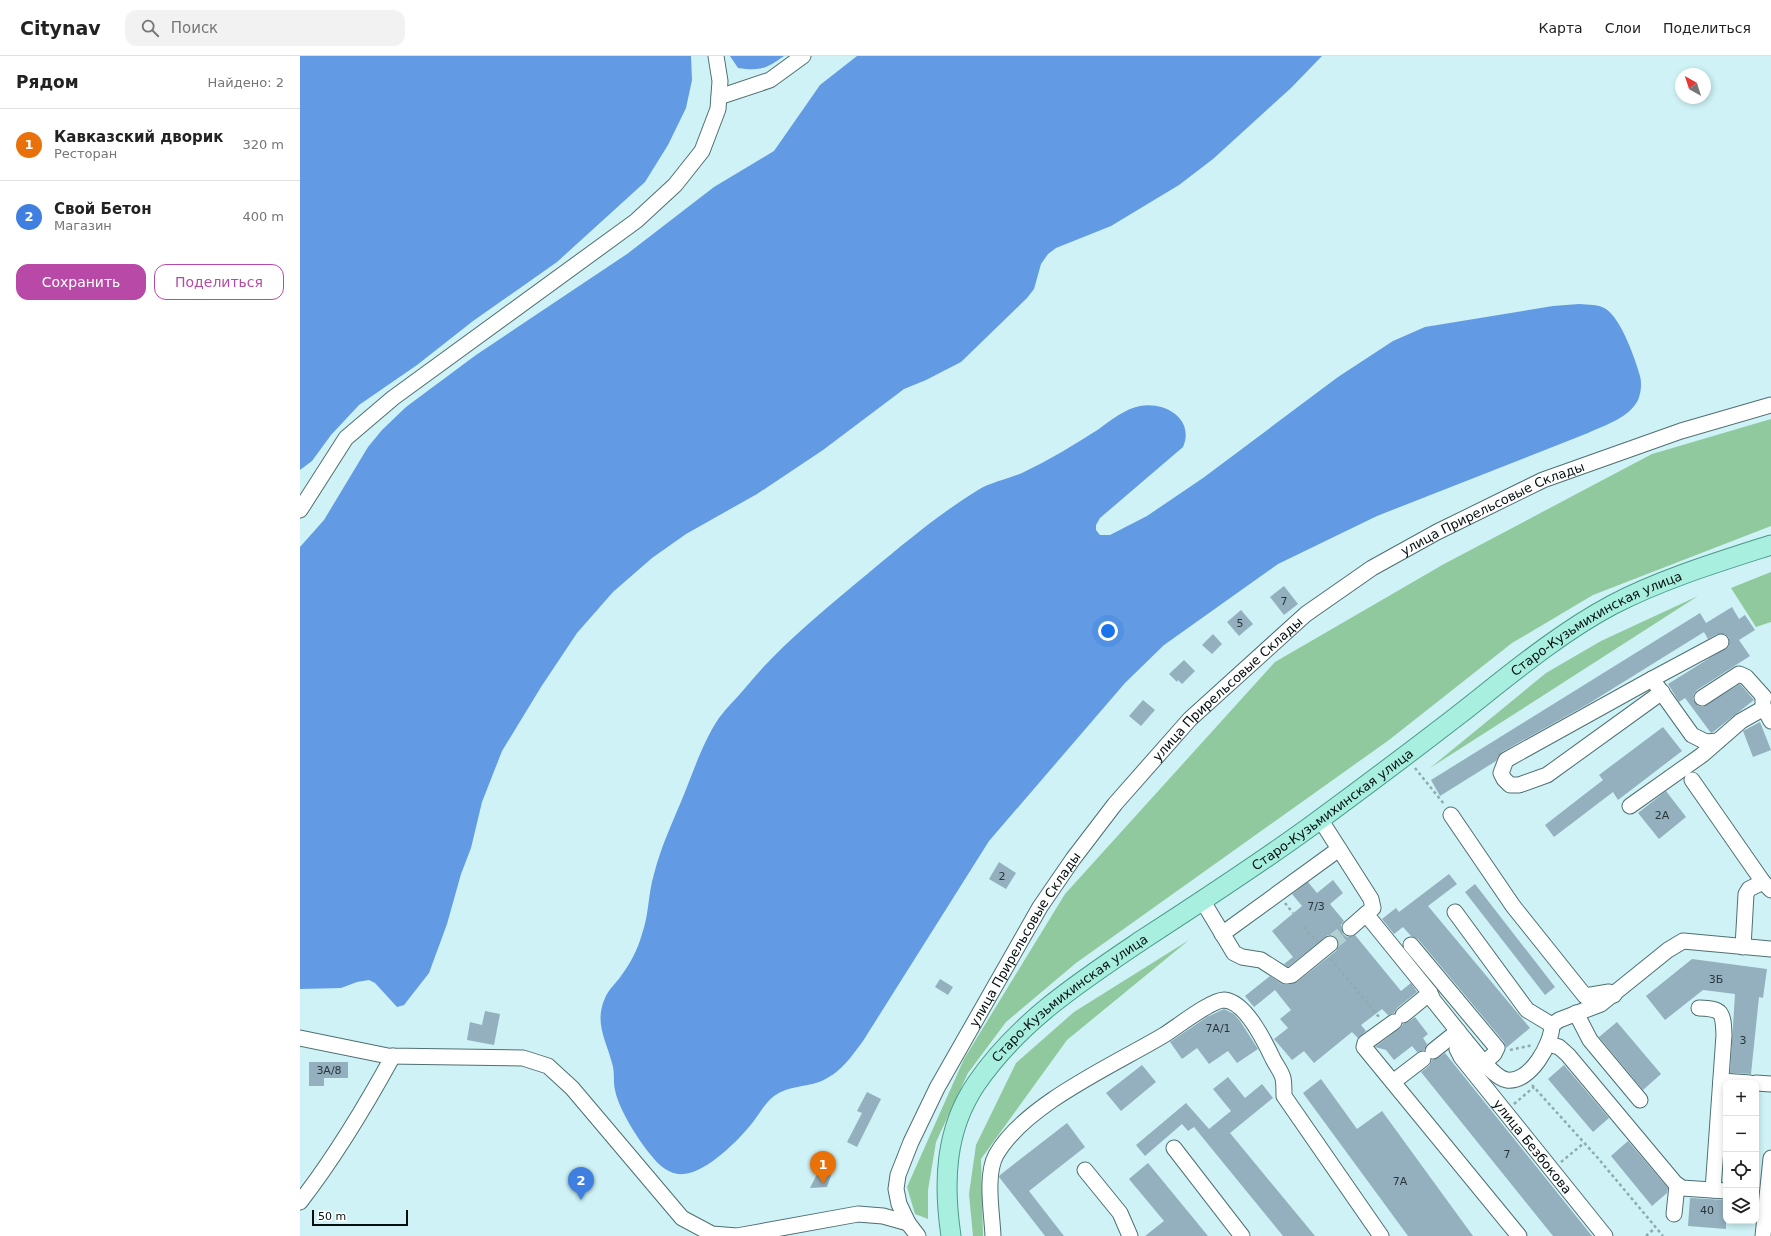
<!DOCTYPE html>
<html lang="ru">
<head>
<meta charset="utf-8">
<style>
  body { margin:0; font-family:"DejaVu Sans",sans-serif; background:#f2f2f2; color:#222 }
  .controls { position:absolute; right:12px; bottom:12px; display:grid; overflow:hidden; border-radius:8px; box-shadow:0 2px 6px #0003 }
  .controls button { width:36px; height:36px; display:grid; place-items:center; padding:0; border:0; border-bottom:1px solid #e0e0e0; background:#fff; color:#222; font:20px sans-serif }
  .compass { position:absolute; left:1375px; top:12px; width:36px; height:36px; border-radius:50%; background:#fff; box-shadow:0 2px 6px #0003; rotate:321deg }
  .scale { position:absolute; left:12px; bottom:10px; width:96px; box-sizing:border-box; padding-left:4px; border:2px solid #030e0f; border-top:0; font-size:11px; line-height:14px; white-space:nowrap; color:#030e0f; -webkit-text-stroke:3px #fff; paint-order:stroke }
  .you { position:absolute; left:808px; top:575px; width:14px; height:14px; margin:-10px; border:3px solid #fff; border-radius:50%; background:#1a73e8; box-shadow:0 0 0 6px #1a73e833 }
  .badge { display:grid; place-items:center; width:26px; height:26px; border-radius:50%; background:#b849a7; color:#fff; font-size:13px; font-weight:700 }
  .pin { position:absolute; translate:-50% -33px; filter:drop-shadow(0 1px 2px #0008) }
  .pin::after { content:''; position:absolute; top:21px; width:14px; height:12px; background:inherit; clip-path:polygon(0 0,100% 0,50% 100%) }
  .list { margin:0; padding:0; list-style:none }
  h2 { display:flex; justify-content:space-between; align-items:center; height:52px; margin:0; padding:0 16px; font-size:17px }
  h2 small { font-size:13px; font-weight:400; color:#767676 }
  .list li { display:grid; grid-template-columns:26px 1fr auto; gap:12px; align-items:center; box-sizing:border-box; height:72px; padding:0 16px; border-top:1px solid #e0e0e0 }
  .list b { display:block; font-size:15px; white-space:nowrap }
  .list p { margin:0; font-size:13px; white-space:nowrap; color:#767676 }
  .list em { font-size:13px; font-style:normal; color:#767676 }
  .actions { display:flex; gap:8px; padding:12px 16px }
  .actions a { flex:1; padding:9px 0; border:1px solid #b849a7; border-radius:12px; text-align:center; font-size:14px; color:#b849a7 }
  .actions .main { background:#b849a7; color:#fff }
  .icon { flex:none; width:22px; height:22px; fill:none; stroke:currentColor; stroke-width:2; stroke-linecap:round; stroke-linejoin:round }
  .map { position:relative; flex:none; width:1471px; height:1180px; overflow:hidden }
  header { display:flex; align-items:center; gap:24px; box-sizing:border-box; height:56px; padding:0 20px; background:#fff; border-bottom:1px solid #e0e0e0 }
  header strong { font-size:19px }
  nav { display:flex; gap:22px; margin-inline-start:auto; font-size:14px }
  .search { width:280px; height:36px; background:#f2f2f2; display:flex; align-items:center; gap:10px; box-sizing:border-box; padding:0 14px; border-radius:12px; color:#767676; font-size:15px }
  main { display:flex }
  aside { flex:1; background:#fff }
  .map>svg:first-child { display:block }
</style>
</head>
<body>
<header>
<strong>Citynav</strong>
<div class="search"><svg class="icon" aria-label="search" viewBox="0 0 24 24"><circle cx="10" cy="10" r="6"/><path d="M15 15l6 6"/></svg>Поиск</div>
<nav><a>Карта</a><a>Слои</a><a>Поделиться</a></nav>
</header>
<main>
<aside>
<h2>Рядом<small>Найдено: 2</small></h2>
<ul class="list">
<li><span class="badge" style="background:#e8710a">1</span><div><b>Кавказский дворик</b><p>Ресторан</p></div><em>320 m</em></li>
<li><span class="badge" style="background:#3f7fe0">2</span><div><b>Свой Бетон</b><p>Магазин</p></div><em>400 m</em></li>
</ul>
<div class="actions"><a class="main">Сохранить</a><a>Поделиться</a></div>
</aside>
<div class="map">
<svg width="1471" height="1180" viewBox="0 0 1471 1180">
  <rect width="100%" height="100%" fill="#cef2f5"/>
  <g fill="#90c99d">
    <polygon points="1471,363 1471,470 1293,539 1212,587 1089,684 776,907 706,966 668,1017 636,1086 628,1134 628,1163 615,1158 607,1131 664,1003 765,838 975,606 1144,508 1352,398"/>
    <polygon points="1471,516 1471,566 1456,571 1431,532"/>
    <polygon points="1398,540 1130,712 1246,617 1301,585"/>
    <polygon points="889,884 767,984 681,1103 683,1180 673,1180 669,1138 676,1089 716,1007 774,956"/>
  </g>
  <g fill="#629ae3">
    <polygon points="0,0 391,0 392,24 386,52 368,89 345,126 257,206 173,265 117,309 59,349 31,379 12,405 0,414"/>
    <path d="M430 0H484C466 13 460 15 438 12Z"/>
    <polygon points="557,0 1022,0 991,32 913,103 879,129 811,170 756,192 748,198 741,208 734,233 727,242 661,306 626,324 604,333 523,394 457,438 386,478 352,502 313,536 277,577 241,631 202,695 182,746 171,792 161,818 147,868 129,917 104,949 97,951 75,927 69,924 57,926 41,932 0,933 0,491 24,464 68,391 82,374 106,351 176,299 327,198 414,131 474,95 520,29"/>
    <path d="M1279 248C1288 249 1299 248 1306 253 1321 263 1335 302 1340 320 1342 327 1341 337 1338 344 1329 362 1305 369 1288 377L1077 460 978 508 864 589 825 627 689 785 563 985C551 1001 540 1018 519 1026 504 1031 488 1030 474 1040 465 1047 460 1057 453 1066 439 1084 407 1116 384 1118 375 1119 367 1115 360 1109 344 1094 319 1055 315 1034 313 1025 315 1016 312 1007 306 984 294 967 305 942 308 934 316 927 321 920 330 908 338 893 342 878 349 859 348 838 354 818 361 790 374 763 385 736 395 711 404 684 419 662 427 651 437 642 446 631 477 593 516 561 554 529 594 496 634 461 678 434 692 426 708 423 722 417 749 404 774 389 799 373 811 364 825 353 840 350 865 345 895 363 883 391L800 462 796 469V474L800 479H810L847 460 903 422 1038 321 1093 285 1125 271 1253 250Z"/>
  </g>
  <g fill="#94b0be">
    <polygon points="984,530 998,548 984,559 970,541"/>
    <polygon points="1432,551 1439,563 1445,559 1455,574 1439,584 1450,600 1397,634 1394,638 1393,643 1398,650 1403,651 1440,628 1454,644 1413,676 1411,677 1385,642 1379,646 1368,628 1429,590 1429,582 1425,578 1417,578 1408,583 1404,576 1288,648 1202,696 1196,705 1140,740 1131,724 1400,557 1406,567"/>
    <polygon points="941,554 953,568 939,580 927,566"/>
    <polygon points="913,578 922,588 912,598 902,589"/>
    <polygon points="884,604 895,615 882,628 878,624 877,626 869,618"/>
    <polygon points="843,644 855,654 841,670 829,660"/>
    <polygon points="1460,666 1471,694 1453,701 1443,675"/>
    <polygon points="1363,671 1382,695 1318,744 1313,736 1254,781 1245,769 1303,724 1299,719"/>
    <polygon points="1366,735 1386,761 1359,783 1338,757"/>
    <polygon points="699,806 716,817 706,833 689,823"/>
    <polygon points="1149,818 1157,828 1128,850 1230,972 1206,992 1204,986 1118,883 1111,880 1103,871 1094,878 1082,863 1096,852 1099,856"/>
    <polygon points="1033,824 1043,837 1030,848 1044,865 1041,869 1043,878 1047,881 1055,879 1101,935 1111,927 1117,936 1097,952 1094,957 1088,959 1082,953 1061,969 1066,975 1058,982 1052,976 1014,1007 1004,995 992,1004 974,983 988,972 980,963 991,954 975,934 954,951 945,940 970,920 982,928 987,929 997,926 1036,895 1039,887 1037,883 1034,880 1028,879 988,911 984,908 993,901 972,875 1002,850 992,838 1008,826 1017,837"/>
    <polygon points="1175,828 1255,931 1245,939 1165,836"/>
    <polygon points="1392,903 1467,913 1463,942 1459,941 1451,1018 1430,1017 1435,938 1403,934 1365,964 1346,940"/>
    <polygon points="640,923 653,931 648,939 635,931"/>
    <polygon points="924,953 934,958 940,965 958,993 937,1007 928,995 909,1008 897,992 882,1003 870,986 907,961"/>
    <polygon points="185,955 200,958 194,989 167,984 170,966 182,969"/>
    <polygon points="1115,961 1128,978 1123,982 1127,988 1124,994 1117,996 1112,990 1094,1004 1086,994 1075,991 1099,973 1103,968 1108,966"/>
    <polygon points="1317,966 1361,1018 1343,1034 1299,981"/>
    <polygon points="1145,997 1292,1180 1253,1180 1121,1016 1129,1010 1132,1004 1138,1002"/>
    <polygon points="9,1006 48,1006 48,1022 24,1022 24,1030 9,1030"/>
    <polygon points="842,1009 856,1026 821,1055 806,1037"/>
    <polygon points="1264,1009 1309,1062 1293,1076 1248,1023"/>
    <polygon points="928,1021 945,1042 962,1028 973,1042 930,1077 1015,1180 983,1180 894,1071 888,1075 882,1068 845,1100 836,1089 886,1047 909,1073 931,1055 913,1033"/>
    <polygon points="1021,1023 1057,1073 1082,1055 1173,1180 1108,1180 1003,1037"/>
    <polygon points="567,1036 581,1043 557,1091 547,1086 562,1057 557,1055"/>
    <polygon points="767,1067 785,1091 729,1135 764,1180 745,1180 699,1121 700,1119"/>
    <polygon points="1328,1085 1368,1132 1367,1137 1352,1150 1311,1100"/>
    <polygon points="524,1104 535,1108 527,1131 510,1132"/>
    <polygon points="848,1107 908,1180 845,1180 864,1165 829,1123"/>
    <polygon points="1390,1142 1426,1144 1426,1173 1388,1170"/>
  </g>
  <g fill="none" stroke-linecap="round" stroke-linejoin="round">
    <polyline stroke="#b0d0d2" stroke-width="15" stroke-dasharray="15 8" stroke-linecap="butt" points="1030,888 1050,872"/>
    <g stroke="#4f6f72" stroke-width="17">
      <g id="minor">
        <polyline points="419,41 470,24 503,0"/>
        <polyline points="0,454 46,382 93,342 336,165 375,129 402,95 418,53 420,25 416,0"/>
        <polyline points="1352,623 1206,704 1201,717 1204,723 1210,729 1219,729 1247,719 1362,636"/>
        <polyline points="1402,642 1439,618 1446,621 1464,641"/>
        <polyline points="1463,642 1463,650 1471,665"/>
        <polyline points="1418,685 1406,686 1392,679 1352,623 1421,586"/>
        <polyline points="1392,724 1463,826 1471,834"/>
        <polyline points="1330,750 1402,699 1441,665 1464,652"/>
        <polyline points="1151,759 1213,850 1285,940 1309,936 1314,939"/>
        <path id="s1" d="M1020 763 1071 843 1073 852 1066 858 1130 937 1133 944 1165 984 1160 987 1157 993 1161 1001 1305 1180"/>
        <polyline points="902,844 934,897 942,901 961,904 986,920 992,919 1030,888"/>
        <polyline points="1155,856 1227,954 1252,969"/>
        <polyline points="1050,872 1066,858"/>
        <polyline points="922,878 1039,793"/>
        <polyline points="1111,889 1197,992 1194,998 1185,1006"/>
        <polyline points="1443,891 1446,838 1449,833 1463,826"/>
        <path d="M1399 952C1423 953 1423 956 1424 979L1413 1134"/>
        <polyline points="1276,957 1290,984 1340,1044"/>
        <polyline points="1103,959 1130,937"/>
        <polyline points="1094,966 1065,987 1064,991 1219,1180"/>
        <polyline points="0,982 88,1000 223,1002 248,1010 272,1032 382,1162 412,1178 437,1180 558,1158 583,1160 608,1167"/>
        <path d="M1165 984C1174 994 1193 1022 1207 1024 1230 1027 1252 988 1252 969L1259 964 1301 948 1368 894 1383 885 1471 893"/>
        <polyline points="1248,988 1259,991 1268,999 1375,1127 1382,1132 1426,1135"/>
        <polyline points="1133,995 1158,975"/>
        <polyline points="1421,1025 1450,1027"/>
        <polyline points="1093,1026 1123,1003"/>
        <polyline points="1456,1027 1471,1028"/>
        <polyline points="874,1092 942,1180"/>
        <polyline points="785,1114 820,1157 830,1180"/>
        <path d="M0 1146C35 1101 65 1051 93 1000"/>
        <polyline points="1374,1158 1377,1129"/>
        <path id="s2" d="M618 1180 608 1167 599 1148 596 1133 598 1119 611 1086 637 1032 740 851 773 803 815 748 890 663 1006 558 1072 512 1137 476 1243 424 1381 375 1471 349"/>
        <path d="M693 1180C692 1157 685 1119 696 1099 725 1048 814 1009 864 979 877 971 911 944 924 944 945 945 965 986 973 1003 976 1009 981 1015 983 1022 984 1027 984 1034 984 1040L1081 1180"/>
        <polyline points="1463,1180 1471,1102"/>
      </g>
    </g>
    <g stroke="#4a9989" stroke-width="21">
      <g id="major">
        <path id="s3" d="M651 1180C643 1126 645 1074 676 1028 718 966 781 925 842 884 899 847 956 810 1011 770 1060 734 1108 698 1156 661 1206 622 1256 579 1312 549 1362 523 1418 506 1471 489"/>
      </g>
    </g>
    <g stroke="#8eabad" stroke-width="2.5" stroke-dasharray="3 3" stroke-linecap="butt">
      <polyline points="1115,712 1144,748"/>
      <polyline points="985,847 993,857"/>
      <polyline points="1004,871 1015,884"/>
      <polyline points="1031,903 1079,961"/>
      <polyline points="1210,994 1233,989"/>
      <polyline points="1232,1029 1297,1101 1363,1180"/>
      <polyline points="1214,1048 1234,1031"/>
      <polyline points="1261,1106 1284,1087"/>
      <polyline points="1346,1180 1355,1172"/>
    </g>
    <use href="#minor" stroke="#fff" stroke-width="15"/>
    <use href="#major" stroke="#a9efe0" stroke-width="19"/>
  </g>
  <g text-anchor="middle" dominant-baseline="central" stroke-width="3" stroke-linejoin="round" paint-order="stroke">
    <g font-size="11" fill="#27363b">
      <text x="984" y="545">7</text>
      <text x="940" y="567">5</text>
      <text x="1362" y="759">2А</text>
      <text x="702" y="820">2</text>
      <text x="1016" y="850">7/3</text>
      <text x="1416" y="923">3Б</text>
      <text x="918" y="972">7А/1</text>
      <text x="1443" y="984">3</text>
      <text x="29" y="1014">3А/8</text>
      <text x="1207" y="1098">7</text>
      <text x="1100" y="1125">7А</text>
      <text x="1407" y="1154">40</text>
    </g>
    <g font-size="13" fill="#030e0f" stroke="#fff">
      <text stroke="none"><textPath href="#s2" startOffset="983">улица Прирельсовые Склады</textPath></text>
      <text stroke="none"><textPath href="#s3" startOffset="934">Старо-Кузьмихинская улица</textPath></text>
      <text stroke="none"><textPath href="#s2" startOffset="659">улица Прирельсовые Склады</textPath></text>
      <text stroke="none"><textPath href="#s3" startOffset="610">Старо-Кузьмихинская улица</textPath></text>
      <text stroke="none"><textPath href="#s2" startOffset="335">улица Прирельсовые Склады</textPath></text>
      <text stroke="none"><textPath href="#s3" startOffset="286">Старо-Кузьмихинская улица</textPath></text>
      <text stroke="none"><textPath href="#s1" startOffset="410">улица Безбокова</textPath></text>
    </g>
  </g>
</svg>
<div class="controls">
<button>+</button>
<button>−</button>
<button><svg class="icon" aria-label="locate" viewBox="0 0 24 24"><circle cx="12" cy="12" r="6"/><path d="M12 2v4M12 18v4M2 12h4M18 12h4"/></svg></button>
<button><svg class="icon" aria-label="layers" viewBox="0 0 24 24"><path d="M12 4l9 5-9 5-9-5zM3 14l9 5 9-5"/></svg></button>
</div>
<svg class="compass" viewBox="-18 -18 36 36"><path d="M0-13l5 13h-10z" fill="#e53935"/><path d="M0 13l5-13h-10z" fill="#767676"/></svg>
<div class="scale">50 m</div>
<div class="you"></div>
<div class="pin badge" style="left:523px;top:1128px;background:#e8710a">1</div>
<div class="pin badge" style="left:281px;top:1144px;background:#3f7fe0">2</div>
</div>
</main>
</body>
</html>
